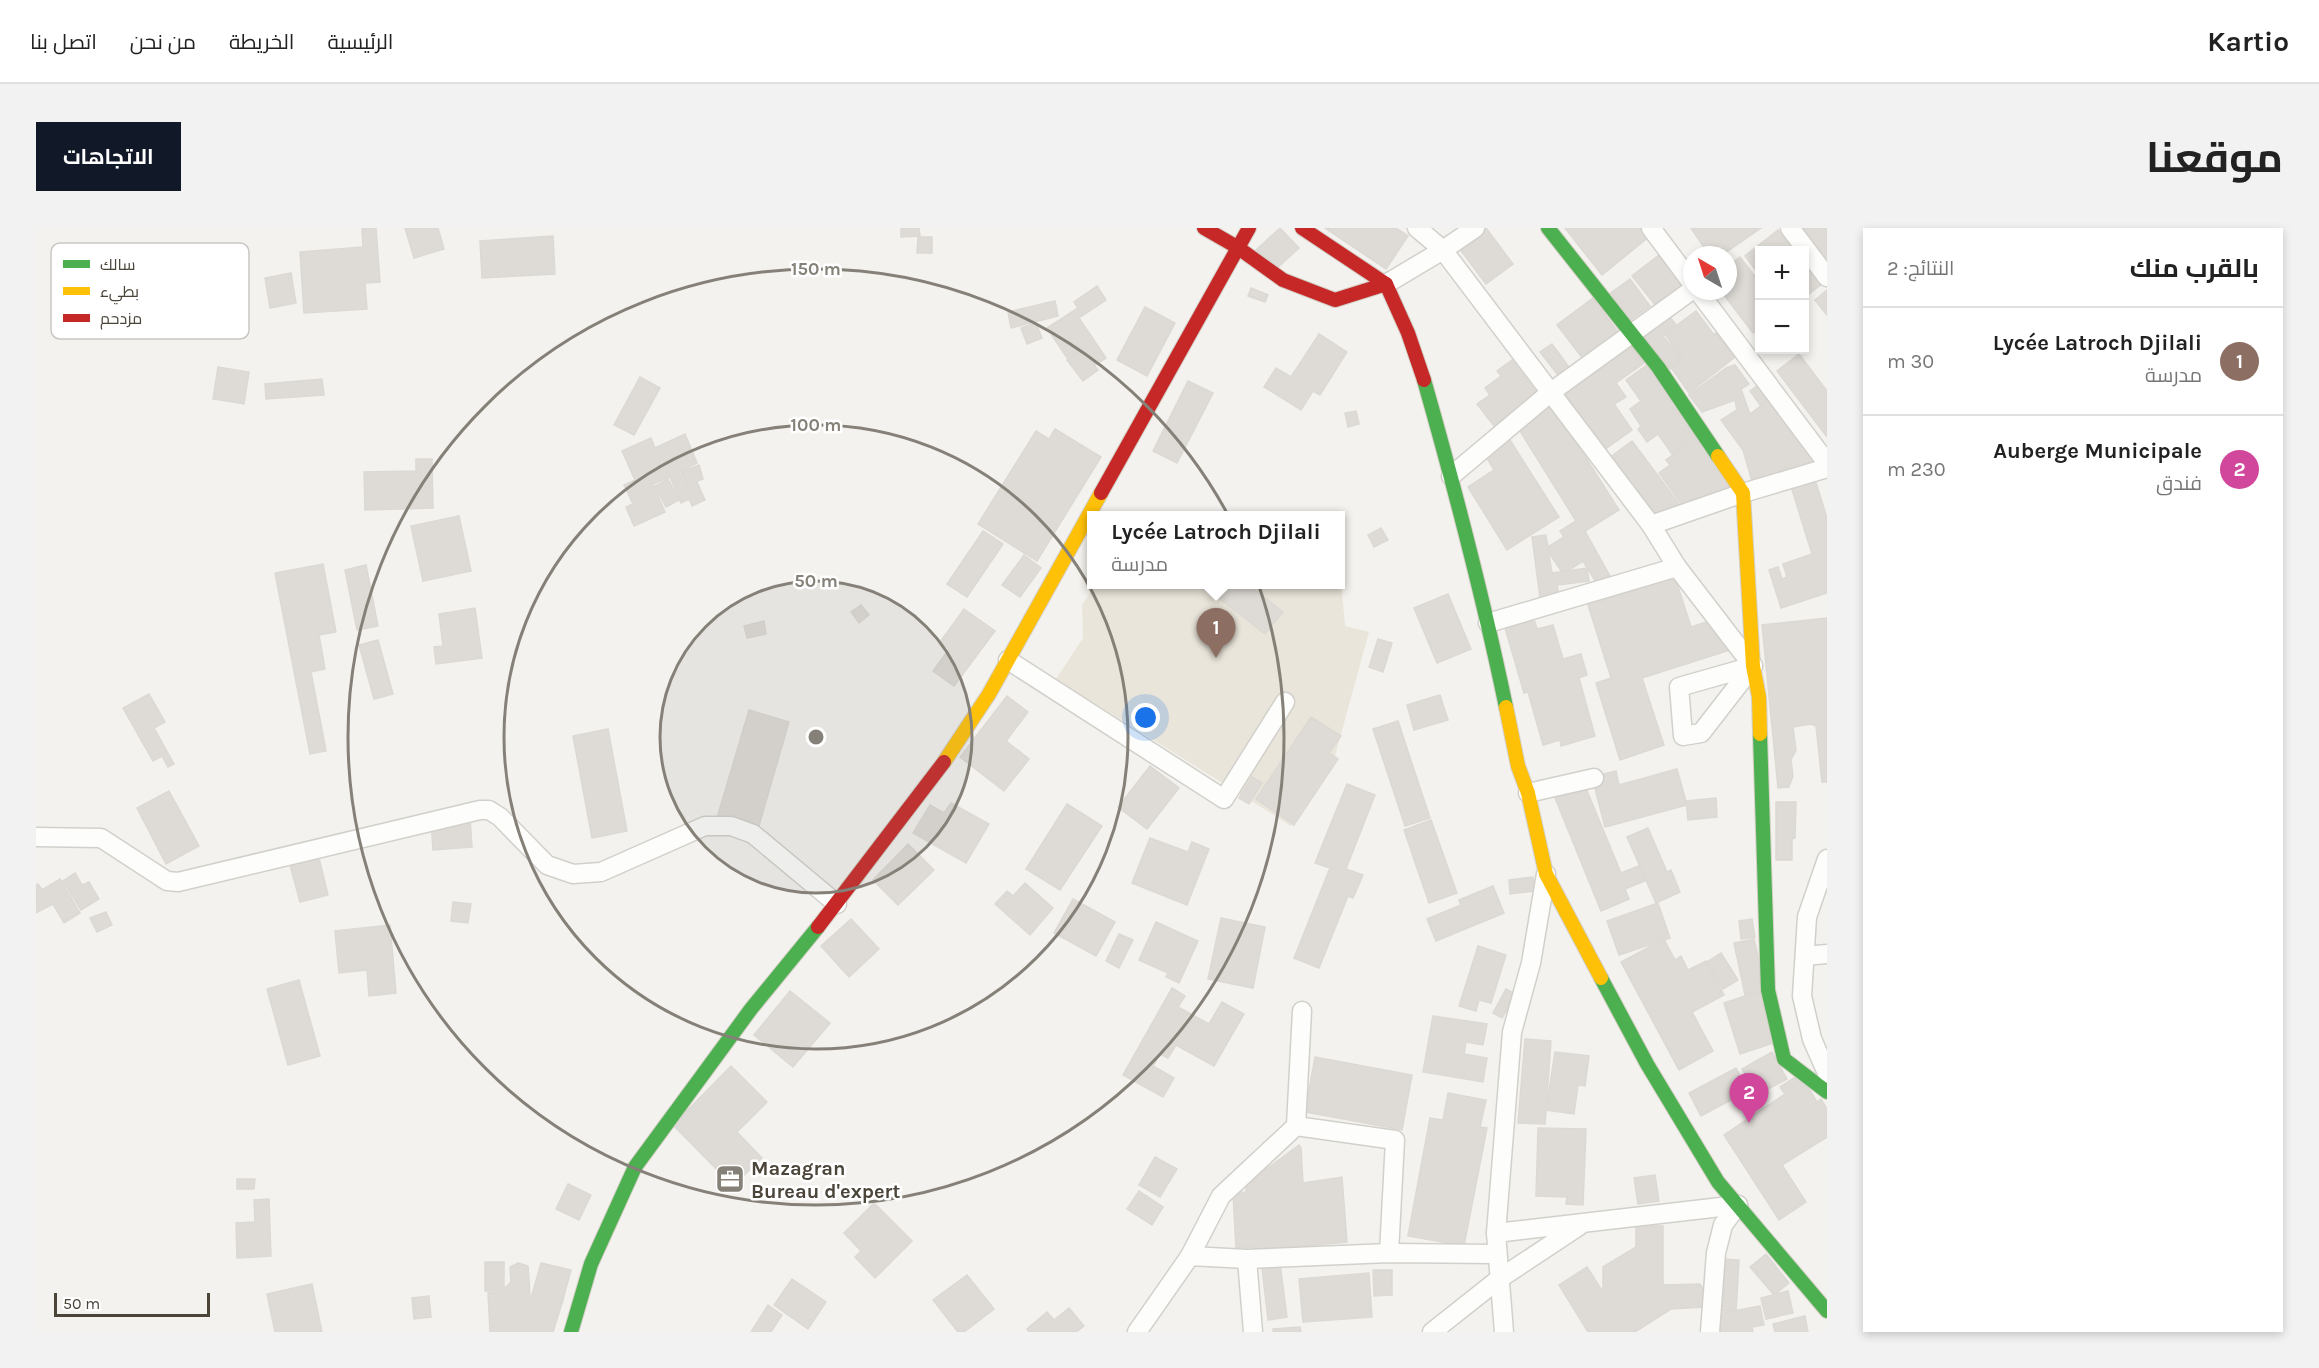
<!DOCTYPE html>
<html lang="ar">
<head>
<meta charset="utf-8">
<style>
  body { margin:0; font-family:Karla,Cairo,sans-serif; background:#f2f2f2; color:#222; direction:rtl }
  .controls { position:absolute; right:18px; top:18px; display:grid; overflow:hidden; border-radius:0px; box-shadow:0 3px 9px #0003 }
  .controls button { width:54px; height:54px; display:grid; place-items:center; padding:0; border:0; border-bottom:2px solid #e0e0e0; background:#fff; color:#222; font:30px sans-serif }
  .compass { position:absolute; left:1647px; top:18px; width:54px; height:54px; border-radius:50%; background:#fff; box-shadow:0 3px 9px #0003; rotate:321deg }
  .scale { position:absolute; left:18px; bottom:15px; width:156px; box-sizing:border-box; padding-left:6px; border:3px solid #4b4439; border-top:0; font-size:16px; line-height:21px; white-space:nowrap; color:#4b4439; -webkit-text-stroke:4px #fff; paint-order:stroke }
  .you { position:absolute; left:1110px; top:490px; width:21px; height:21px; margin:-15px; border:4px solid #fff; border-radius:50%; background:#1a73e8; box-shadow:0 0 0 9px #1a73e833 }
  .badge { display:grid; place-items:center; width:39px; height:39px; border-radius:50%; background:#111827; color:#fff; font-size:20px; font-weight:700 }
  .pin { position:absolute; translate:-50% -50px; filter:drop-shadow(0 2px 3px #0008) }
  .pin::after { content:''; position:absolute; top:32px; width:21px; height:18px; background:inherit; clip-path:polygon(0 0,100% 0,50% 100%) }
  .popup { position:absolute; left:1051px; top:283px; width:258px; height:78px; box-sizing:border-box; display:grid; place-content:center; border-radius:0px; background:#fff; filter:drop-shadow(0 2px 4px #0005); font-size:20px; white-space:nowrap; color:#767676 }
  .popup b { font-size:22px; color:#222 }
  .popup::after { content:''; position:absolute; left:50%; top:100%; margin-left:-12px; border:12px solid transparent; border-top-color:#fff }
  .list { margin:0; padding:0; list-style:none }
  h2 { display:flex; justify-content:space-between; align-items:center; height:78px; margin:0; padding:0 24px; font-size:26px }
  h2 small { font-size:20px; font-weight:400; color:#767676 }
  .list li { display:grid; grid-template-columns:39px 1fr auto; gap:18px; align-items:center; box-sizing:border-box; height:108px; padding:0 24px; border-top:2px solid #e0e0e0 }
  .list b { display:block; font-size:22px; white-space:nowrap }
  .list p { margin:0; font-size:20px; white-space:nowrap; color:#767676 }
  .list em { font-size:20px; font-style:normal; color:#767676 }
  .map { position:relative; flex:none; width:1791px; height:1104px; overflow:hidden; direction:ltr; border-radius:0px }
  header { display:flex; align-items:center; gap:36px; box-sizing:border-box; height:84px; padding:0 30px; background:#fff; border-bottom:2px solid #e0e0e0 }
  header strong { font-size:28px }
  nav { display:flex; gap:33px; margin-inline-start:auto; font-size:21px }
  .intro { display:flex; align-items:center; justify-content:space-between; box-sizing:border-box; height:144px; padding:0 36px }
  h1 { margin:0; font-size:42px }
  .button { padding:15px 27px; border-radius:0px; background:#111827; color:#fff; font-size:21px; font-weight:700 }
  main { display:flex; gap:36px; padding:0 36px }
  aside { flex:1; background:#fff; border-radius:0px; box-shadow:0 3px 9px #0003 }
  .map>svg:first-child { display:block }
</style>
</head>
<body>
<header>
<strong>Kartio</strong>
<nav><a>الرئيسية</a><a>الخريطة</a><a>من نحن</a><a>اتصل بنا</a></nav>
</header>
<div class="intro"><h1>موقعنا</h1><a class="button">الاتجاهات</a></div>
<main>
<aside>
<h2>بالقرب منك<small>النتائج: 2</small></h2>
<ul class="list">
<li><span class="badge" style="background:#8d6e63">1</span><div><b>Lycée Latroch Djilali</b><p>مدرسة</p></div><em>30 m</em></li>
<li><span class="badge" style="background:#d1479c">2</span><div><b>Auberge Municipale</b><p>فندق</p></div><em>230 m</em></li>
</ul>
</aside>
<div class="map">
<svg width="1791" height="1104" viewBox="0 0 1791 1104">
  <rect width="100%" height="100%" fill="#f4f2ee"/>
  <polygon fill="#eae5da" points="1305,352 1309,398 1333,404 1299,528 1255,598 1020,451 1047,410 1046,377 1059,357 1304,356"/>
  <g fill="#dedbd6" stroke="#dcd9d4" stroke-width="1.5">
    <polygon points="326,0 340,0 344,54 329,55 331,81 268,85 264,24 327,19"/>
    <polygon points="369,0 402,0 408,21 378,30"/>
    <polygon points="865,0 883,0 884,8 865,9"/>
    <polygon points="1244,0 1263,20 1239,42 1220,22"/>
    <polygon points="1289,0 1360,0 1372,8 1350,41"/>
    <polygon points="1450,0 1477,36 1450,56 1423,20"/>
    <polygon points="1529,0 1607,0 1614,8 1566,47"/>
    <polygon points="1655,0 1725,0 1686,27 1673,27"/>
    <polygon points="1767,0 1791,0 1791,34"/>
    <polygon points="1742,2 1758,22 1724,22 1724,48 1709,28"/>
    <polygon points="517,8 519,46 446,50 444,13"/>
    <polygon points="882,9 896,9 896,25 881,25"/>
    <polygon points="1623,27 1647,57 1620,78 1596,48"/>
    <polygon points="1704,29 1724,55 1724,100 1717,105 1685,63 1692,63 1692,38"/>
    <polygon points="1770,35 1786,56 1770,68 1768,37"/>
    <polygon points="255,45 260,75 234,80 229,50"/>
    <polygon points="1594,51 1614,78 1592,94 1572,67"/>
    <polygon points="1061,58 1070,72 1043,90 1070,130 1058,138 1046,120 1031,130 1011,100 1042,80 1038,74"/>
    <polygon points="1215,60 1232,67 1229,74 1212,68"/>
    <polygon points="1791,62 1791,87 1779,72"/>
    <polygon points="1557,70 1582,104 1547,131 1521,97"/>
    <polygon points="1019,73 1022,88 975,100 972,84"/>
    <polygon points="1109,79 1139,95 1111,148 1081,132"/>
    <polygon points="1660,83 1678,107 1680,105 1699,129 1653,165 1636,141 1647,132 1629,106"/>
    <polygon points="1631,85 1640,97 1627,108 1646,131 1634,141 1605,107"/>
    <polygon points="1000,95 1006,110 991,116 985,100"/>
    <polygon points="1283,106 1311,124 1284,167 1277,163 1265,182 1228,159 1240,140 1255,149"/>
    <polygon points="1591,112 1608,135 1580,155 1590,169 1578,176 1596,202 1568,222 1524,160"/>
    <polygon points="1516,116 1536,143 1525,151 1504,124"/>
    <polygon points="1046,121 1062,142 1047,153 1031,132"/>
    <polygon points="1763,126 1791,163 1791,209 1741,143"/>
    <polygon points="1476,132 1501,165 1458,198 1441,176 1454,167 1449,160 1465,148 1461,143"/>
    <polygon points="1611,137 1662,207 1636,226 1622,206 1611,214 1602,201 1605,198 1594,181 1605,173 1590,152"/>
    <polygon points="1699,137 1713,156 1705,161 1714,186 1735,170 1777,228 1780,238 1717,257 1707,222 1685,192 1701,182 1699,172 1666,184 1653,167 1690,140"/>
    <polygon points="182,139 213,144 208,176 177,171"/>
    <polygon points="604,149 624,160 598,207 578,197"/>
    <polygon points="286,151 288,167 230,171 229,156"/>
    <polygon points="1152,153 1177,165 1141,235 1117,223"/>
    <polygon points="1725,155 1735,168 1724,177 1714,163"/>
    <polygon points="1514,173 1583,282 1549,303 1574,348 1561,356 1547,333 1527,346 1510,320 1528,309 1524,303 1540,293 1479,195"/>
    <polygon points="1320,183 1323,196 1312,199 1309,185"/>
    <polygon points="1019,201 1065,229 1001,333 942,296 1000,203 1013,211"/>
    <polygon points="649,206 661,235 643,244 649,258 660,252 669,272 656,278 653,271 645,275 634,249 617,256 629,284 598,298 590,279 597,276 588,257 599,252 586,223 615,210 619,220"/>
    <polygon points="1666,206 1708,265 1652,285 1623,245 1634,237 1630,232"/>
    <polygon points="1472,209 1523,289 1471,322 1432,259 1458,242 1448,225"/>
    <polygon points="1596,213 1644,277 1620,295 1572,231"/>
    <polygon points="380,231 396,231 397,280 329,282 328,244 380,243"/>
    <polygon points="663,237 667,251 650,257 645,244"/>
    <polygon points="1777,245 1791,290 1791,365 1745,380 1733,342 1742,339 1746,351 1751,349 1747,336 1776,326 1753,252"/>
    <polygon points="632,251 643,272 630,279 619,258"/>
    <polygon points="423,288 435,343 387,353 375,298"/>
    <polygon points="1345,300 1352,312 1338,319 1332,307"/>
    <polygon points="947,303 967,316 931,369 911,356"/>
    <polygon points="1510,307 1516,345 1551,340 1553,353 1521,357 1523,368 1504,370 1496,309"/>
    <polygon points="988,327 1005,340 984,369 966,357"/>
    <polygon points="287,336 300,404 283,407 289,441 275,444 290,523 274,526 239,345"/>
    <polygon points="330,337 342,398 321,402 309,342"/>
    <polygon points="1639,349 1655,399 1683,390 1694,422 1606,450 1628,517 1584,532 1560,455 1575,450 1552,377"/>
    <polygon points="1165,356 1212,356 1247,384 1229,406"/>
    <polygon points="1412,366 1435,421 1401,435 1378,380"/>
    <polygon points="825,377 833,387 823,395 815,384"/>
    <polygon points="439,380 446,430 400,436 398,419 407,418 403,386"/>
    <polygon points="928,381 959,403 918,458 897,443 913,421 904,414"/>
    <polygon points="1496,385 1501,401 1517,397 1527,431 1545,426 1551,447 1543,450 1559,508 1525,518 1524,512 1507,517 1492,464 1488,465 1467,393"/>
    <polygon points="1791,390 1791,554 1786,554 1780,498 1775,496 1757,499 1760,522 1755,532 1757,548 1753,559 1742,560 1726,397"/>
    <polygon points="728,393 730,406 711,410 708,398"/>
    <polygon points="1342,411 1356,415 1347,444 1333,439"/>
    <polygon points="342,412 357,466 338,471 323,417"/>
    <polygon points="113,466 129,494 118,500 138,536 132,539 126,528 117,533 87,480"/>
    <polygon points="1404,467 1412,492 1378,502 1371,477"/>
    <polygon points="971,468 992,484 970,513 993,531 968,563 924,529"/>
    <polygon points="713,482 753,494 722,601 681,590"/>
    <polygon points="1275,489 1305,508 1293,525 1302,531 1258,597 1220,571"/>
    <polygon points="1362,493 1394,590 1369,598 1337,501"/>
    <polygon points="572,501 591,603 556,610 537,508"/>
    <polygon points="1114,538 1143,560 1111,601 1082,579"/>
    <polygon points="1641,541 1651,577 1569,599 1556,549 1580,543 1583,557"/>
    <polygon points="1216,549 1226,555 1213,576 1203,570"/>
    <polygon points="1547,553 1585,645 1605,637 1611,652 1589,661 1593,671 1565,683 1517,565"/>
    <polygon points="1311,556 1339,567 1310,641 1327,647 1317,670 1312,668 1283,740 1258,730 1294,640 1279,635"/>
    <polygon points="133,563 163,618 130,636 101,580"/>
    <polygon points="1680,570 1681,589 1652,592 1650,573"/>
    <polygon points="1740,574 1760,574 1759,610 1756,611 1756,632 1740,632"/>
    <polygon points="915,575 953,596 930,635 877,605 894,577 908,585"/>
    <polygon points="1031,576 1066,598 1024,662 990,641"/>
    <polygon points="434,589 436,619 397,622 395,591"/>
    <polygon points="1395,592 1421,665 1393,675 1368,602"/>
    <polygon points="1612,600 1631,644 1635,642 1644,664 1620,675 1591,609"/>
    <polygon points="1114,610 1152,624 1156,614 1173,621 1151,677 1096,655"/>
    <polygon points="872,616 898,642 862,677 837,652"/>
    <polygon points="283,630 292,667 264,674 254,637"/>
    <polygon points="39,645 46,657 53,654 63,671 45,682 27,653"/>
    <polygon points="1497,649 1499,663 1474,666 1473,652"/>
    <polygon points="24,651 44,685 28,695 17,676 0,685 0,657 2,656 6,662"/>
    <polygon points="989,655 1017,680 994,707 959,676 971,663 977,668"/>
    <polygon points="1457,658 1468,685 1400,713 1391,691 1425,677 1423,672"/>
    <polygon points="1037,671 1079,694 1060,728 1018,705"/>
    <polygon points="417,674 435,676 432,695 415,693"/>
    <polygon points="1622,675 1634,710 1583,727 1571,693"/>
    <polygon points="70,684 76,697 61,704 54,690"/>
    <polygon points="1185,690 1229,699 1217,760 1172,751"/>
    <polygon points="815,691 843,721 813,749 785,718"/>
    <polygon points="1716,691 1719,709 1705,711 1703,693"/>
    <polygon points="1120,694 1162,713 1143,755 1130,749 1132,745 1103,732"/>
    <polygon points="354,697 360,765 333,768 331,742 303,745 299,703"/>
    <polygon points="1083,706 1097,712 1083,740 1070,733"/>
    <polygon points="1628,711 1639,732 1645,728 1652,742 1670,733 1688,767 1656,784 1677,823 1643,842 1585,734"/>
    <polygon points="1718,711 1730,762 1709,767 1698,715"/>
    <polygon points="1442,718 1470,727 1455,775 1443,772 1440,783 1423,778"/>
    <polygon points="1685,725 1702,752 1687,761 1671,734"/>
    <polygon points="263,752 284,828 252,837 231,761"/>
    <polygon points="1136,760 1149,768 1142,779 1173,796 1186,774 1208,786 1178,838 1140,817 1132,830 1124,826 1117,838 1138,850 1127,869 1087,847"/>
    <polygon points="1470,761 1480,766 1466,790 1457,785"/>
    <polygon points="754,763 794,795 757,839 718,807"/>
    <polygon points="1724,763 1740,814 1704,826 1688,775"/>
    <polygon points="1397,788 1451,796 1447,817 1430,814 1428,826 1451,830 1447,854 1387,844"/>
    <polygon points="1489,811 1515,813 1509,896 1482,895"/>
    <polygon points="1519,824 1553,828 1549,858 1542,857 1538,886 1510,882"/>
    <polygon points="1736,824 1751,851 1721,867 1706,841"/>
    <polygon points="1279,829 1376,847 1366,902 1269,884"/>
    <polygon points="695,838 731,874 701,904 726,930 697,958 637,897"/>
    <polygon points="1700,840 1712,863 1665,888 1653,865"/>
    <polygon points="1764,846 1781,874 1785,871 1791,881 1791,909 1746,937 1770,974 1743,992 1688,907 1749,866 1744,859"/>
    <polygon points="1412,865 1450,872 1444,899 1451,900 1428,1018 1372,1008 1394,890 1407,892"/>
    <polygon points="1502,900 1550,901 1547,977 1530,976 1531,969 1500,968"/>
    <polygon points="1263,917 1265,920 1267,955 1306,949 1311,1014 1213,1023 1218,1019 1200,1020 1197,965 1210,964 1210,956"/>
    <polygon points="1119,929 1141,941 1124,969 1103,957"/>
    <polygon points="1619,947 1623,973 1602,976 1598,950"/>
    <polygon points="201,951 219,951 218,961 201,961"/>
    <polygon points="532,956 555,967 543,992 520,981"/>
    <polygon points="1103,963 1127,979 1116,997 1091,981"/>
    <polygon points="233,971 235,1028 201,1030 200,995 219,994 218,972"/>
    <polygon points="838,975 876,1013 839,1050 819,1029 825,1023 808,1005"/>
    <polygon points="1600,998 1627,998 1627,1057 1664,1056 1668,1063 1668,1079 1635,1081 1599,1104 1552,1104 1523,1057 1551,1039 1567,1064 1567,1039 1600,1019"/>
    <polygon points="1730,1026 1753,1055 1738,1067 1714,1039"/>
    <polygon points="1243,1028 1251,1089 1232,1092 1225,1031"/>
    <polygon points="1686,1031 1703,1032 1700,1083 1683,1083"/>
    <rect x="449" y="1034" width="19" height="29"/>
    <polygon points="482,1035 492,1038 494,1068 512,1073 527,1072 517,1104 454,1104 452,1065 465,1064 475,1054 474,1039"/>
    <polygon points="505,1035 535,1042 526,1075 496,1067"/>
    <polygon points="1337,1042 1356,1042 1356,1067 1338,1068"/>
    <polygon points="1333,1045 1336,1089 1267,1094 1263,1051"/>
    <polygon points="931,1047 958,1081 928,1104 922,1104 897,1072"/>
    <polygon points="756,1051 790,1074 772,1101 738,1077"/>
    <polygon points="276,1056 286,1104 239,1104 231,1066"/>
    <polygon points="1752,1063 1757,1085 1730,1091 1725,1070"/>
    <polygon points="393,1068 395,1089 378,1091 376,1070"/>
    <polygon points="732,1077 746,1087 735,1104 715,1104"/>
    <polygon points="1724,1078 1728,1097 1716,1099 1717,1104 1681,1104 1677,1087"/>
    <polygon points="1033,1080 1048,1098 1040,1104 993,1104 991,1101 1011,1084 1018,1092"/>
    <polygon points="1769,1088 1772,1104 1739,1104 1737,1096"/>
    <polygon points="1264,1099 1265,1104 1237,1104 1237,1101"/>
  </g>
  <g fill="none" stroke-linecap="round" stroke-linejoin="round">
    <g stroke="#d2d0cb" stroke-width="21">
      <g id="street">
        <polyline points="1381,0 1407,22 1615,297 1641,339 1717,438"/>
        <polyline points="1615,0 1656,55"/>
        <polyline points="1754,0 1791,49"/>
        <polyline points="1350,56 1407,22 1439,0"/>
        <polyline points="1662,63 1791,235"/>
        <polyline points="1415,248 1515,164 1656,62"/>
        <polyline points="1615,297 1707,265 1791,240"/>
        <polyline points="1452,395 1641,339"/>
        <polyline points="972,432 1188,571 1249,474"/>
        <polygon points="1717,438 1665,505 1647,508 1643,459"/>
        <polyline points="1492,565 1558,550"/>
        <polyline points="0,609 65,610 131,653 142,654 444,582 453,582 464,589 511,637 537,646 565,644 669,598 695,598 717,606 801,676"/>
        <polyline points="1791,631 1771,689 1766,768 1776,811 1791,845"/>
        <polyline points="1769,728 1791,726"/>
        <polyline points="1260,898 1266,783"/>
        <polyline points="1460,1005 1476,804 1495,735 1510,646"/>
        <polyline points="1154,1028 1185,968 1260,898 1359,912 1353,1025"/>
        <polyline points="1211,1031 1217,1104"/>
        <polyline points="1101,1104 1154,1028 1211,1031 1353,1025 1460,1026"/>
        <polyline points="1396,1104 1463,1051 1543,998"/>
        <polyline points="1468,1104 1460,1005 1702,977"/>
        <polyline points="1674,1104 1680,1025 1687,997 1702,977"/>
      </g>
    </g>
    <g stroke="#d3cfc5" stroke-width="16">
      <g id="fast">
        <polyline points="1512,0 1622,139 1682,228"/>
        <path d="M1388 152C1419 261 1447 369 1470 479"/>
        <polyline points="1724,506 1732,762 1748,831 1791,864"/>
        <polyline points="1565,750 1611,836 1682,954 1791,1083"/>
        <polyline points="535,1104 555,1036 599,939 715,781 782,699"/>
      </g>
    </g>
    <g stroke="#d3cfc5" stroke-width="16">
      <g id="slow">
        <polyline points="1682,228 1707,265 1717,438 1723,469 1724,506"/>
        <polyline points="1470,479 1482,538 1492,565 1510,646 1565,750"/>
        <polyline points="908,534 953,466 1065,265"/>
      </g>
    </g>
    <g stroke="#d3cfc5" stroke-width="16">
      <g id="jam">
        <polyline points="1168,0 1201,19 1247,52 1299,72 1350,56"/>
        <polyline points="1266,0 1350,56 1372,105 1388,152"/>
        <polyline points="1065,265 1213,0"/>
        <polyline points="782,699 908,534"/>
      </g>
    </g>
    <use href="#street" stroke="#fdfdfc" stroke-width="18"/>
    <use href="#fast" stroke="#4caf50" stroke-width="14"/>
    <use href="#slow" stroke="#ffc107" stroke-width="14"/>
    <use href="#jam" stroke="#c62828" stroke-width="14"/>
  </g>
  <circle cx="780" cy="509" r="156" fill="#868178" fill-opacity=".12"/>
  <g fill="none" stroke="#868178" stroke-width="3">
    <circle cx="780" cy="509" r="156"/>
    <circle cx="780" cy="509" r="312"/>
    <circle cx="780" cy="509" r="468"/>
  </g>
  <defs>
    <g id="office-square" transform="scale(1.5)"><rect x="-9" y="-9" width="18" height="18" rx="4" fill="#868178" stroke="#fff"/><path d="M-6-3h4V-5.5h4V-3h4V5H-6ZM-1-4.5V-3h2v-1.5ZM-6 0V1H6V0Z" fill="#fff"/></g>
  </defs>
  <g fill-rule="evenodd">
    <use href="#office-square" x="694" y="951"/>
  </g>
  <g text-anchor="middle" dominant-baseline="central" stroke-width="5" stroke-linejoin="round" paint-order="stroke">
    <g font-size="20" font-weight="bold" fill="#4b4439" stroke="#fff" text-anchor="start">
      <text x="715" y="940">Mazagran<tspan x="715" dy="23">Bureau d'expert</tspan></text>
    </g>
  </g>
  <rect x="15" y="15" width="198" height="96" rx="9" fill="#fff" stroke="#c9c7c4" stroke-width="1.5"/>
  <rect x="27" y="32" width="27" height="8" fill="#4caf50"/>
  <rect x="27" y="59" width="27" height="8" fill="#ffc107"/>
  <rect x="27" y="86" width="27" height="8" fill="#c62828"/>
  <g font-size="16" fill="#4b4439">
    <text x="64" y="42">سالك</text>
    <text x="64" y="69">بطيء</text>
    <text x="64" y="96">مزدحم</text>
  </g>
  <circle cx="780" cy="509" r="9" fill="#868178" stroke="#fff" stroke-width="3"/>
  <g font-size="18" text-anchor="middle" font-weight="bold" fill="#868178" stroke="#fff" stroke-width="5" stroke-linejoin="round" paint-order="stroke">
    <text x="780" y="47">150 m</text>
    <text x="780" y="203">100 m</text>
    <text x="780" y="359">50 m</text>
  </g>
</svg>
<div class="controls">
<button>+</button>
<button>−</button>
</div>
<svg class="compass" viewBox="-18 -18 36 36"><path d="M0-13l5 13h-10z" fill="#e53935"/><path d="M0 13l5-13h-10z" fill="#767676"/></svg>
<div class="scale">50 m</div>
<div class="you"></div>
<div class="pin badge" style="left:1180px;top:430px;background:#8d6e63">1</div>
<div class="popup"><b>Lycée Latroch Djilali</b>مدرسة</div>
<div class="pin badge" style="left:1713px;top:895px;background:#d1479c">2</div>
</div>
</main>
</body>
</html>
